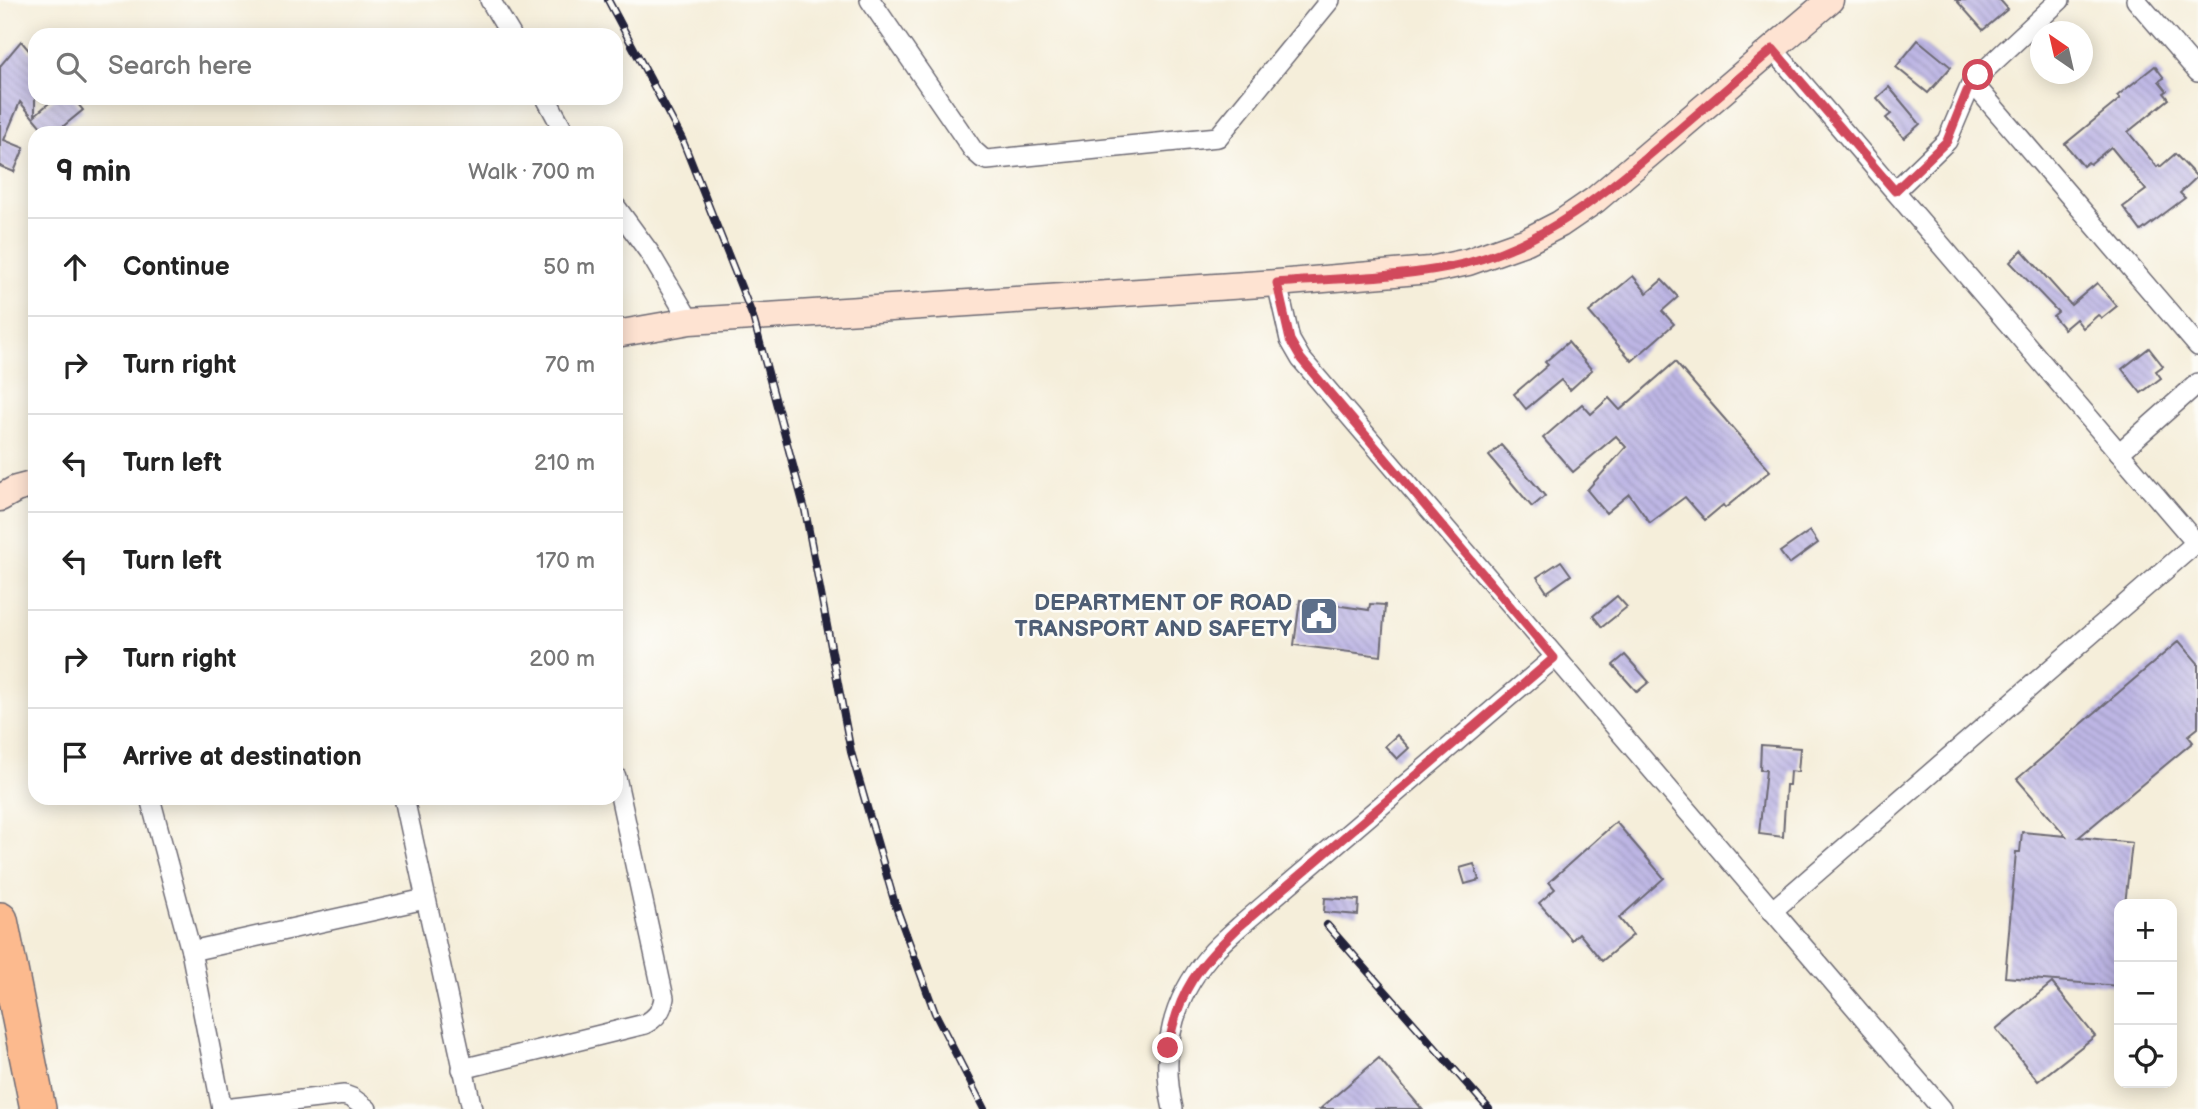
<!DOCTYPE html>
<html lang="en">
<head>
<meta charset="utf-8">
<style>
  body { margin:0; font-family:"Balsamiq Sans",sans-serif; background:#f2f2f2; color:#222 }
  .controls { position:absolute; right:21px; bottom:21px; display:grid; overflow:hidden; border-radius:14px; box-shadow:0 4px 18px #0003 }
  .controls button { width:63px; height:63px; display:grid; place-items:center; padding:0; border:0; border-bottom:2px solid #e0e0e0; background:#fff; color:#222; font:35px sans-serif }
  .compass { position:absolute; left:2030px; top:21px; width:63px; height:63px; border-radius:50%; background:#fff; box-shadow:0 4px 18px #0003; rotate:326deg }
  .stop { position:absolute; width:21px; height:21px; margin:-16px; border:5px solid #d1495b; border-radius:50%; background:#fff }
  .stop.end { background:#d1495b; border-color:#fff; box-shadow:0 2px 7px #0008 }
  .list { margin:0; padding:0; list-style:none }
  h2 { display:flex; justify-content:space-between; align-items:center; height:91px; margin:0; padding:0 28px; font-size:30px }
  h2 small { font-size:23px; font-weight:400; color:#767676 }
  .list li { display:grid; grid-template-columns:46px 1fr auto; gap:21px; align-items:center; box-sizing:border-box; height:98px; padding:0 28px; border-top:2px solid #e0e0e0 }
  .list b { display:block; font-size:26px; white-space:nowrap }
  .list em { font-size:23px; font-style:normal; color:#767676 }
  .icon { flex:none; width:38px; height:38px; fill:none; stroke:currentColor; stroke-width:2; stroke-linecap:round; stroke-linejoin:round }
  .map { position:relative; flex:none; width:2198px; height:1109px; overflow:hidden }
  .search { position:absolute; background:#fff; box-shadow:0 4px 18px #0003; left:28px; top:28px; width:595px; height:77px; display:flex; align-items:center; gap:18px; box-sizing:border-box; padding:0 24px; border-radius:21px; color:#767676; font-size:26px }
  .panel { position:absolute; background:#fff; box-shadow:0 4px 18px #0003; left:28px; top:126px; width:595px; height:679px; border-radius:21px }
  .map>svg:first-child { display:block }
</style>
</head>
<body>
<div class="map">
<svg width="2198" height="1109" viewBox="0 0 2198 1109">
  <defs>
    <pattern id="building-back-hatch" width="6" height="6" patternUnits="userSpaceOnUse" patternTransform="scale(1.75)"><rect width="6" height="6" fill="#bdb6e4"/><path d="M-1 5l2 2M0 0l6 6M5-1l2 2" fill="none" stroke="#a29cc4"/></pattern>
  </defs>
  <rect width="100%" height="100%" fill="#fdfcf7"/>
  <filter id="ink" filterUnits="userSpaceOnUse"><feTurbulence type="fractalNoise" baseFrequency=".0143" numOctaves="2"/><feDisplacementMap in="SourceGraphic" scale="14" xChannelSelector="R" yChannelSelector="G"/><feConvolveMatrix kernelMatrix="1 2 1 2 8 2 1 2 1" color-interpolation-filters="sRGB"/></filter>
  <filter id="wash" filterUnits="userSpaceOnUse"><feTurbulence type="fractalNoise" baseFrequency=".00686" numOctaves="4" result="noise"/><feDisplacementMap in="SourceGraphic" scale="28" xChannelSelector="R" yChannelSelector="G"/><feGaussianBlur stdDeviation="1.57" result="paint"/><feColorMatrix in="noise" values="0 0 0 0 0 0 0 0 0 0 0 0 0 0 0 0 0 1.4 0 .05"/><feComposite in="paint" operator="in"/></filter>
  <g filter="url(#wash)">
    <rect width="100%" height="100%" fill="#f5eeda"/>
    <g id="blocks">
      <g fill="url(#building-back-hatch)">
        <polygon points="1956,0 2000,0 2008,9 1983,30"/>
        <polygon points="1918,40 1951,67 1928,93 1896,67"/>
        <polygon points="21,41 31,53 35,52 35,115 55,98 73,98 83,110 55,133 46,133 20,102 4,140 24,148 14,172 0,166 0,66"/>
        <polygon points="2155,66 2164,78 2159,81 2167,91 2164,93 2169,99 2128,132 2157,167 2159,165 2160,167 2175,154 2197,177 2180,193 2185,198 2141,231 2123,207 2146,190 2111,147 2090,164 2088,162 2083,166 2065,144 2120,99 2117,96"/>
        <polygon points="1889,87 1920,124 1904,138 1886,118 1891,114 1877,98"/>
        <polygon points="2022,250 2071,305 2097,283 2117,306 2102,318 2098,315 2083,328 2076,319 2064,329 2053,316 2058,312 2010,262"/>
        <polygon points="1633,276 1647,293 1662,280 1678,297 1662,311 1674,324 1632,361 1589,312"/>
        <polygon points="1568,342 1592,370 1570,390 1561,380 1526,409 1514,394 1548,365 1545,362"/>
        <polygon points="2149,348 2163,366 2156,371 2161,378 2141,393 2122,369"/>
        <polygon points="1675,362 1770,471 1725,508 1723,505 1705,520 1685,497 1650,523 1629,494 1606,513 1587,490 1626,447 1616,436 1573,472 1543,438 1582,404 1591,414 1609,398 1620,410"/>
        <polygon points="1501,445 1545,496 1532,507 1489,456"/>
        <polygon points="1810,531 1818,543 1789,564 1780,552"/>
        <polygon points="1561,561 1571,575 1547,592 1537,577"/>
        <polygon points="1617,596 1627,607 1602,627 1593,616"/>
        <polygon points="1300,600 1369,610 1370,604 1385,605 1381,656 1294,645"/>
        <polygon points="2179,641 2198,663 2198,728 2188,736 2193,742 2079,837 2132,843 2125,904 2119,904 2119,986 2005,977 2016,852 2020,852 2022,832 2066,836 2017,779"/>
        <polygon points="1625,655 1649,682 1637,692 1613,665"/>
        <polygon points="1397,735 1409,748 1397,759 1385,746"/>
        <polygon points="1761,745 1800,748 1798,772 1790,771 1789,785 1786,785 1783,837 1759,834 1766,770 1760,770"/>
        <polygon points="1616,822 1664,878 1619,918 1633,935 1602,961 1579,933 1572,940 1539,903 1555,889 1549,882"/>
        <polygon points="1474,864 1479,880 1465,884 1460,868"/>
        <polygon points="1325,898 1359,900 1358,915 1324,912"/>
        <polygon points="2052,983 2095,1036 2038,1081 1996,1029"/>
        <polygon points="1379,1058 1422,1109 1320,1109"/>
      </g>
    </g>
  </g>
  <g filter="url(#ink)">
    <use href="#blocks" fill-opacity="0" stroke="#6c6973" stroke-width="2"/>
    <g fill="none" stroke-linecap="round" stroke-linejoin="round">
      <g stroke="#6c6973" stroke-width="22">
        <g id="street">
          <polyline points="490,0 511,35"/>
          <polyline points="870,0 973,150 982,158 987,160 1218,137 1330,0"/>
          <polyline points="2060,0 1972,82 2198,346"/>
          <polyline points="2136,0 2198,72"/>
          <polyline points="1773,49 2198,545"/>
          <polyline points="546,98 565,133"/>
          <polyline points="1895,191 1947,141 1972,82"/>
          <polyline points="616,207 649,252 690,321"/>
          <polyline points="1277,283 1290,340 1301,359 1942,1109"/>
          <polyline points="2119,453 2198,383"/>
          <polyline points="150,798 191,951 222,1109"/>
          <polyline points="404,798 472,1109"/>
          <polyline points="1772,911 2196,543"/>
          <polyline points="191,951 425,899"/>
          <path d="M462 1069 645 1024C656 1018 662 1011 664 998L616 777"/>
          <polyline points="224,1109 344,1095 352,1098 367,1109"/>
          <path d="M1173 1109C1160 1052 1171 1001 1209 956 1218 945 1229 936 1240 926L1554 658"/>
        </g>
      </g>
      <g stroke="#6c6973" stroke-width="29">
        <g id="secondary">
          <polyline points="616,334 690,321 1277,283 1430,270 1468,262 1527,241 1560,224 1595,200 1830,0"/>
          <polyline points="0,498 16,489 35,484"/>
        </g>
      </g>
      <g stroke="#6c6973" stroke-width="38">
        <polyline id="highway" points="0,920 38,1109"/>
      </g>
      <use href="#street" stroke="#fff" stroke-width="19"/>
      <use href="#secondary" stroke="#fee3d2" stroke-width="26"/>
      <use href="#highway" stroke="#fcba8e" stroke-width="35"/>
      <g stroke="#22223b" stroke-width="8">
        <g id="rail">
          <polyline points="608,0 682,139 753,317 805,510 851,752 895,904 935,1013 984,1109"/>
          <polyline points="1327,925 1489,1109"/>
        </g>
      </g>
      <use href="#rail" stroke="#fdfcf7" stroke-width="5" stroke-dasharray="16" stroke-linecap="butt"/>
    </g>
  </g>
  <g fill="none" stroke-linecap="round" stroke-linejoin="round" filter="url(#ink)">
    <path stroke="#d1495b" stroke-width="9" d="M1168 1048C1179 988 1198 967 1240 926L1554 658 1301 359 1290 340 1277 283C1339 278 1406 278 1467 263 1548 242 1606 192 1668 139 1703 109 1738 79 1773 49L1895 191 1947 141 1967 91 1978 75"/>
  </g>
  <defs>
    <g id="civic-square" transform="scale(2.0125)"><rect x="-9" y="-9" width="18" height="18" rx="4" fill="#5c6f8a" stroke="#fdfcf7"/><path d="M-.6-6.5H3V-4.5H.6V-3L4-1V1h2V6H-6V1h2V-1L-.6-3ZM-1.2 2.5V6h2.4V2.5Z" fill="#fff"/></g>
  </defs>
  <g fill-rule="evenodd">
    <use href="#civic-square" x="1319" y="616"/>
  </g>
  <g text-anchor="middle" dominant-baseline="central" stroke-width="5" stroke-linejoin="round" paint-order="stroke">
    <g font-size="23" font-weight="bold" fill="#4e5e75" stroke="#fdfcf7" text-anchor="end">
      <text x="1292" y="603">DEPARTMENT OF ROAD<tspan x="1292" dy="26">TRANSPORT AND SAFETY</tspan></text>
    </g>
  </g>
</svg>
<div class="controls">
<button>+</button>
<button>−</button>
<button><svg class="icon" aria-label="locate" viewBox="0 0 24 24"><circle cx="12" cy="12" r="6"/><path d="M12 2v4M12 18v4M2 12h4M18 12h4"/></svg></button>
</div>
<svg class="compass" viewBox="-18 -18 36 36"><path d="M0-13l5 13h-10z" fill="#e53935"/><path d="M0 13l5-13h-10z" fill="#767676"/></svg>
<div class="stop" style="left:1978px;top:75px"></div>
<div class="stop end" style="left:1168px;top:1048px"></div>
<div class="search"><svg class="icon" aria-label="search" viewBox="0 0 24 24"><circle cx="10" cy="10" r="6"/><path d="M15 15l6 6"/></svg>Search here</div>
<section class="panel">
<h2>9 min<small>Walk · 700 m</small></h2>
<ul class="list">
<li><svg class="icon" aria-label="ahead" viewBox="0 0 24 24"><path d="M12 20V5M6 11l6-6 6 6"/></svg><div><b>Continue</b></div><em>50 m</em></li>
<li><svg class="icon" aria-label="right" viewBox="0 0 24 24"><path d="M7 20v-9h11M14 6l5 5-5 5"/></svg><div><b>Turn right</b></div><em>70 m</em></li>
<li><svg class="icon" aria-label="left" viewBox="0 0 24 24"><path d="M17 20v-9H6M10 6l-5 5 5 5"/></svg><div><b>Turn left</b></div><em>210 m</em></li>
<li><svg class="icon" aria-label="left" viewBox="0 0 24 24"><path d="M17 20v-9H6M10 6l-5 5 5 5"/></svg><div><b>Turn left</b></div><em>170 m</em></li>
<li><svg class="icon" aria-label="right" viewBox="0 0 24 24"><path d="M7 20v-9h11M14 6l5 5-5 5"/></svg><div><b>Turn right</b></div><em>200 m</em></li>
<li><svg class="icon" aria-label="arrive" viewBox="0 0 24 24"><path d="M6 21V4h12l-3 4 3 4H6"/></svg><div><b>Arrive at destination</b></div></li>
</ul>
</section>
</div>
</body>
</html>
